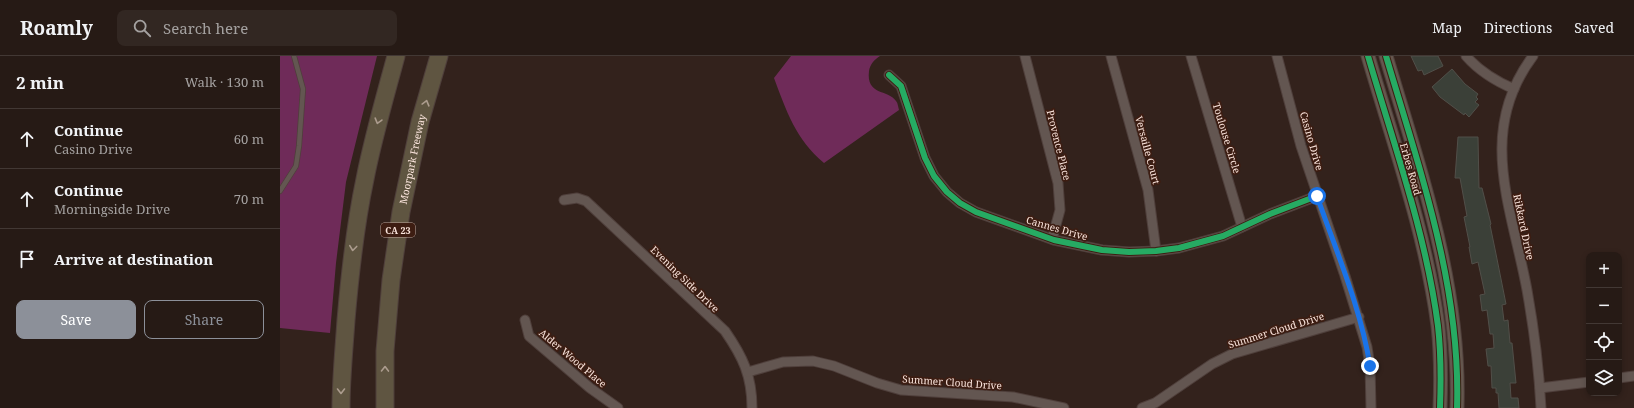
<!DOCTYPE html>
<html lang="en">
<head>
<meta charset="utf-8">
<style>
  body { margin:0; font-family:"Noto Serif",serif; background:#322722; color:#f1f3f6 }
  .controls { position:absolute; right:12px; bottom:12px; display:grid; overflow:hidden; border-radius:8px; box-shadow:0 2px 6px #0003 }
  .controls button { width:36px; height:36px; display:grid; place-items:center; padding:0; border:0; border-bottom:1px solid #423834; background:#261a15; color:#f1f3f6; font:20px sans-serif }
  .stop { position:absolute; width:12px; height:12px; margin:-9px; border:3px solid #1a73e8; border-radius:50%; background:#fff }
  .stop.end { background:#1a73e8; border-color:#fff; box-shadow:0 1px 4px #0008 }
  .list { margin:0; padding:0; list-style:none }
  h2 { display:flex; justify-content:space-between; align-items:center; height:52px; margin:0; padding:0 16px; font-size:17px }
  h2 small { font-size:13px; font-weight:400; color:#a4a1a0 }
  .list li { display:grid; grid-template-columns:26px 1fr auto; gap:12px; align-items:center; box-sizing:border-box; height:60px; padding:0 16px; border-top:1px solid #423834 }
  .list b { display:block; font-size:15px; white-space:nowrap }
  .list p { margin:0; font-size:13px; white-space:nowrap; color:#a4a1a0 }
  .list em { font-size:13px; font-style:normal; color:#a4a1a0 }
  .actions { display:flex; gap:8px; padding:12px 16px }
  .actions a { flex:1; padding:9px 0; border:1px solid #8c9099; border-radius:8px; text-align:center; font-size:14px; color:#8c9099 }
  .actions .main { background:#8c9099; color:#fff }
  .icon { flex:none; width:22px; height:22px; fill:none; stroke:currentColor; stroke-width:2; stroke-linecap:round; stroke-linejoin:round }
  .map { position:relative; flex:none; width:1354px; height:352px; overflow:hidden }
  header { display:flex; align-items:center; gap:24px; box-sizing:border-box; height:56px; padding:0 20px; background:#261a15; border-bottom:1px solid #423834 }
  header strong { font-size:19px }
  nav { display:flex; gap:22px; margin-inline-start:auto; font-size:14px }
  .search { width:280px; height:36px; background:#322722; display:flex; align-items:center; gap:10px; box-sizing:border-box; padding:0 14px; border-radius:8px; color:#a4a1a0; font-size:15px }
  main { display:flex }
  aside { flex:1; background:#261a15 }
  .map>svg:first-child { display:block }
</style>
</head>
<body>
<header>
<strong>Roamly</strong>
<div class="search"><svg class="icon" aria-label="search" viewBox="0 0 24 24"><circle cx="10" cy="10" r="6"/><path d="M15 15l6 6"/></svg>Search here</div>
<nav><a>Map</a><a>Directions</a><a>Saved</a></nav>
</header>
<main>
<aside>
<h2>2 min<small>Walk · 130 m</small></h2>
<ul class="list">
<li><svg class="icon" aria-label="ahead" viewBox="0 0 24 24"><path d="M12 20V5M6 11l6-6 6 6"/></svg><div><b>Continue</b><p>Casino Drive</p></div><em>60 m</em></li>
<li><svg class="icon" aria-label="ahead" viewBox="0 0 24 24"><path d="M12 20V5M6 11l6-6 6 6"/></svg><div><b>Continue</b><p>Morningside Drive</p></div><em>70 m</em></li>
<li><svg class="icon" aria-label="arrive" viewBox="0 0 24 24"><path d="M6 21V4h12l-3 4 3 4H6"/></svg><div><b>Arrive at destination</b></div></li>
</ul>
<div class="actions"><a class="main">Save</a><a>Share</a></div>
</aside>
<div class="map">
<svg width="1354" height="352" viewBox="0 0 1354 352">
  <rect width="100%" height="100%" fill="#33221c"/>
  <g fill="#6f2b59">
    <polygon points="0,0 97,0 66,126 56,207 50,277 0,272"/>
    <path d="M511 0H600C595 3 590 8 589 15 586 40 608 33 616 45 618 47 618 51 619 54L544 107C516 84 506 54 494 22Z"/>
  </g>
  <g fill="#3b4038" stroke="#514f49">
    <polygon points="1131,0 1158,0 1163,10 1144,19 1142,14 1138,15"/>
    <polygon points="1172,13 1185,28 1198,38 1196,41 1198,43 1195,46 1199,49 1189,61 1185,57 1184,59 1160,41 1152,31"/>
    <polygon points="1178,81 1198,81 1199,132 1202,132 1211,168 1210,169 1216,198 1226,248 1222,249 1224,265 1228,264 1230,287 1232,287 1236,327 1230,327 1231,342 1238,342 1239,352 1219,352 1218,337 1216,337 1216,332 1212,332 1211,310 1208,310 1206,293 1214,292 1213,278 1210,278 1207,254 1202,255 1200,239 1205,238 1198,206 1192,208 1189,191 1190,191 1184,161 1187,160 1180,122 1175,122"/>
  </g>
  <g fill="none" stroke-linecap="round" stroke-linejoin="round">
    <g stroke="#4f3f3b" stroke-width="6">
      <polyline id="lane" points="0,135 16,110 19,90 23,33 14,0"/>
    </g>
    <g stroke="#4f3f3b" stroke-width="11">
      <g id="street">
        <polyline points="745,0 778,127 780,154 772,183"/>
        <polyline points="831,0 868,134 876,195"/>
        <polyline points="911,0 962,171"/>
        <polyline points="997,0 1021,90 1064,217"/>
        <path d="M1186 0C1200 16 1215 25 1234 33"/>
        <path d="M1253 0C1196 76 1232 152 1247 234 1254 273 1259 313 1261 352"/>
        <polyline points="609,19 621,30 645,102 654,120 667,136 680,147 696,156 774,184 822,194 849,196 876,195 899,192 943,180 990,158 1037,140"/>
        <path d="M284 144 297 142 306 145 445 275C463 301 472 320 472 352"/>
        <polyline points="1065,220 1087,291 1090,310 1091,352"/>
        <polyline points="245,264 249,280 310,332 338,352"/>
        <polyline points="468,316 503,306 533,305 554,310 597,327 621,334 733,341 784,352"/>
        <polyline points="1339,322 1354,320"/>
        <polyline points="1260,332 1309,326"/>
        <polyline points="862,352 875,347 932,308 952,298 1079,261"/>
      </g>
    </g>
    <g stroke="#4f3f3b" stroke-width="15">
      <g id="secondary">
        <path d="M1088 0C1114 89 1146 178 1158 270 1161 297 1161 325 1160 352"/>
        <path d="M1106 0C1140 115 1181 230 1177 352"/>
      </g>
    </g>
    <g stroke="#4f3f3b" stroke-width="19">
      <g id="highway">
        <path d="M61 352C61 323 64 294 66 264 70 217 75 170 85 123 93 82 105 41 116 0"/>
        <path id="s1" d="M105 352V295L111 224 121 156 140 66 159 0"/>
      </g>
    </g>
    <use href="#lane" stroke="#635651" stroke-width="4.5"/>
    <use href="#street" stroke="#635651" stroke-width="9"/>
    <use href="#secondary" stroke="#65574e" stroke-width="13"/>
    <use href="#highway" stroke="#5f5541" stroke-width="17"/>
    <g stroke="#3d1d12" stroke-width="8">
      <g id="cycleway">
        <path d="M1088 0C1114 89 1146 178 1158 270 1161 297 1161 325 1160 352"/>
        <path d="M1106 0C1140 115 1181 230 1177 352"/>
        <polyline points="609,19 621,30 645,102 654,120 667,136 680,147 696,156 774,184 822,194 849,196 876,195 899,192 943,180 990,158 1037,140"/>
      </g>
    </g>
    <use href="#cycleway" stroke="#26ab63" stroke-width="6"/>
  </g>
  <defs><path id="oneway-chevron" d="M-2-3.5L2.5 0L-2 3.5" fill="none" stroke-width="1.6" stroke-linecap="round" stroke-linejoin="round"/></defs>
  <g stroke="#ac9c8e">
    <use href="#oneway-chevron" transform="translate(146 47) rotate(-75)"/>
    <use href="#oneway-chevron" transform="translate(98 65) rotate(106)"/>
    <use href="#oneway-chevron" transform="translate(73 192) rotate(97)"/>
    <use href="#oneway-chevron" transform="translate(105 313) rotate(-89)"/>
    <use href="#oneway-chevron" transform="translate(61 335) rotate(90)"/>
  </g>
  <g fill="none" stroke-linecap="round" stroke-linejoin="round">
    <path stroke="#1a73e8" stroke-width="5" d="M1037 140C1056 195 1081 252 1090 310"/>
  </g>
  <g text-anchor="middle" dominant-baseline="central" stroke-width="3.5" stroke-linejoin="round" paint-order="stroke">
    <rect fill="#3d1d12" stroke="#c1a89f" stroke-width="1" x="101" y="167" width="34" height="14" rx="3"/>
    <g font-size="9" font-weight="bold" fill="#fae4dc">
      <text x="118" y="174">CA 23</text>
    </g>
    <g font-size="10" fill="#fae4dc" stroke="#3d1d12">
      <text transform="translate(947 82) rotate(73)">Toulouse Circle</text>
      <text transform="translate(1032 85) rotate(74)">Casino Drive</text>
      <text transform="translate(779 89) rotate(76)">Provence Place</text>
      <text transform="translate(868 94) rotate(75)">Versaille Court</text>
      <text stroke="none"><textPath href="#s1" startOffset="251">Moorpark Freeway</textPath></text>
      <text transform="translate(1131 113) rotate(74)">Erbes Road</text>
      <text transform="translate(1244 171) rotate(78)">Rikkard Drive</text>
      <text transform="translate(777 172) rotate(16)">Cannes Drive</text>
      <text transform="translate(405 223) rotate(44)">Evening Side Drive</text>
      <text transform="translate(996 274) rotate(-17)">Summer Cloud Drive</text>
      <text transform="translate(293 302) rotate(40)">Alder Wood Place</text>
      <text transform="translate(672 326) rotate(4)">Summer Cloud Drive</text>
    </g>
  </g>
</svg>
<div class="controls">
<button>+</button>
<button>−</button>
<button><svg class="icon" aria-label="locate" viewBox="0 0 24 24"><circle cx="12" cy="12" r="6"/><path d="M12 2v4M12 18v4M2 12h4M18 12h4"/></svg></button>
<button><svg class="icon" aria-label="layers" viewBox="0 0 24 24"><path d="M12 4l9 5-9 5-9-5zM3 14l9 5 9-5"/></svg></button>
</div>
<div class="stop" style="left:1037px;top:140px"></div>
<div class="stop end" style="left:1090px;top:310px"></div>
</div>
</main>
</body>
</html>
